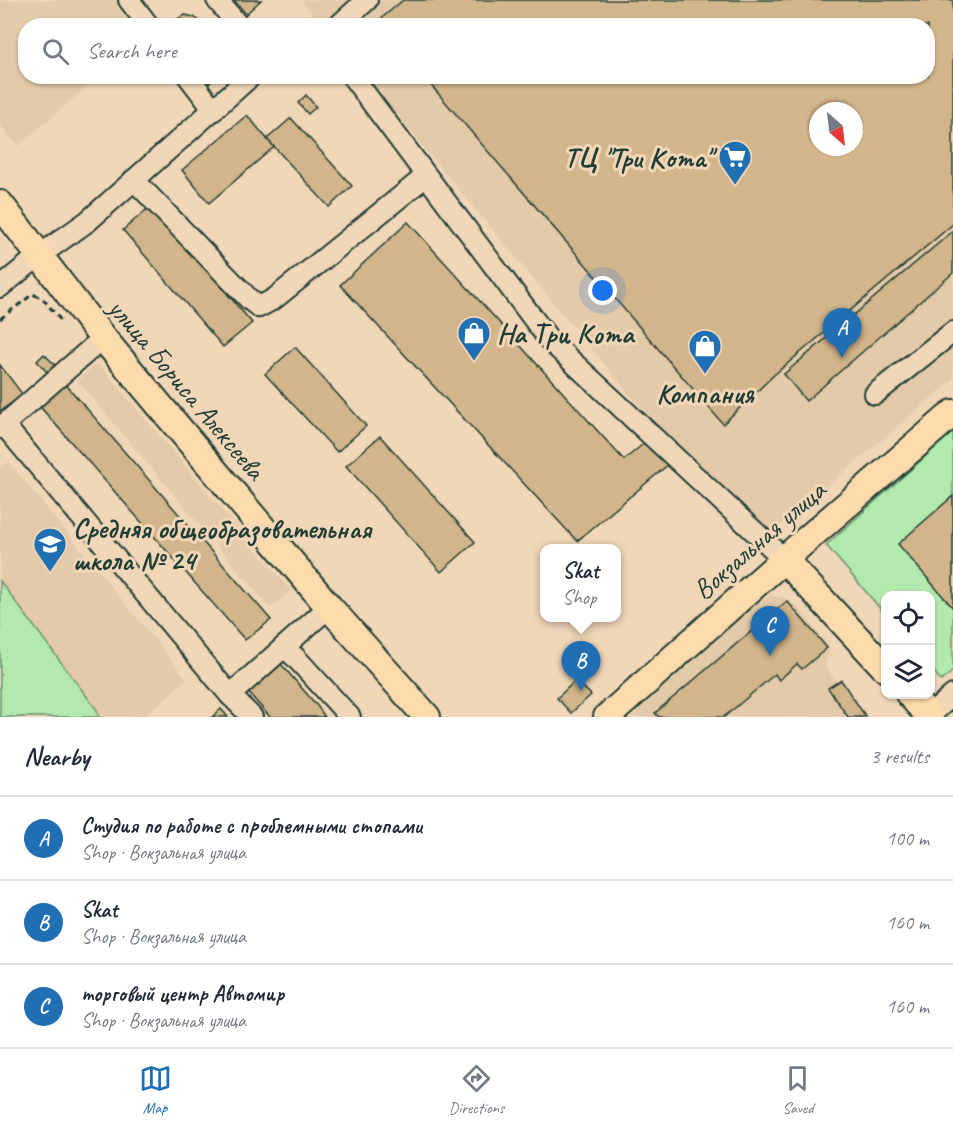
<!DOCTYPE html>
<html lang="en">
<head>
<meta charset="utf-8">
<style>
  body { margin:0; font-family:Caveat,sans-serif; background:#f6f6f7; color:#1f2937 }
  .controls { position:absolute; right:18px; bottom:18px; display:grid; overflow:hidden; border-radius:12px; box-shadow:0 2px 4px #0004 }
  .controls button { width:54px; height:54px; display:grid; place-items:center; padding:0; border:0; border-bottom:2px solid #e0e1e3; background:#fff; color:#1f2937; font:30px sans-serif }
  .compass { position:absolute; left:809px; top:102px; width:54px; height:54px; border-radius:50%; background:#fff; box-shadow:0 2px 4px #0004; rotate:152deg }
  .you { position:absolute; left:603px; top:291px; width:21px; height:21px; margin:-15px; border:4px solid #fff; border-radius:50%; background:#1a73e8; box-shadow:0 0 0 9px #1a73e833 }
  .badge { display:grid; place-items:center; width:39px; height:39px; border-radius:50%; background:#1f6fb2; color:#fff; font-size:20px; font-weight:700 }
  .pin { position:absolute; translate:-50% -50px; filter:drop-shadow(0 2px 3px #0008) }
  .pin::after { content:''; position:absolute; top:32px; width:21px; height:18px; background:inherit; clip-path:polygon(0 0,100% 0,50% 100%) }
  .popup { position:absolute; left:540px; top:544px; width:81px; height:78px; box-sizing:border-box; display:grid; place-content:center; border-radius:12px; background:#fff; filter:drop-shadow(0 2px 4px #0005); font-size:20px; white-space:nowrap; color:#747a83 }
  .popup b { font-size:22px; color:#1f2937 }
  .popup::after { content:''; position:absolute; left:50%; top:100%; margin-left:-12px; border:12px solid transparent; border-top-color:#fff }
  .list { margin:0; padding:0; list-style:none }
  h2 { display:flex; justify-content:space-between; align-items:center; height:78px; margin:0; padding:0 24px; font-size:26px }
  h2 small { font-size:20px; font-weight:400; color:#747a83 }
  .list li { display:grid; grid-template-columns:39px 1fr auto; gap:18px; align-items:center; box-sizing:border-box; height:84px; padding:0 24px; border-top:2px solid #e0e1e3 }
  .list b { display:block; font-size:22px; white-space:nowrap }
  .list p { margin:0; font-size:20px; white-space:nowrap; color:#747a83 }
  .list em { font-size:20px; font-style:normal; color:#747a83 }
  .icon { flex:none; width:33px; height:33px; fill:none; stroke:currentColor; stroke-width:2; stroke-linecap:round; stroke-linejoin:round }
  .map { position:relative; flex:none; width:953px; height:717px; overflow:hidden }
  .search { position:absolute; background:#fff; box-shadow:0 2px 4px #0004; left:18px; right:18px; top:18px; height:66px; display:flex; align-items:center; gap:15px; box-sizing:border-box; padding:0 21px; border-radius:24px; color:#747a83; font-size:22px }
  .sheet { height:330px; background:#fff }
  nav { display:flex; justify-content:space-around; align-items:center; box-sizing:border-box; height:84px; border-top:2px solid #e0e1e3; background:#fff; font-size:16px; color:#747a83 }
  nav a { display:grid; justify-items:center; gap:3px }
  nav .on { color:#1f6fb2 }
  .map>svg:first-child { display:block }
</style>
</head>
<body>
<div class="map">
<svg width="953" height="717" viewBox="0 0 953 717">
  <rect width="100%" height="100%" fill="#f1d7b8"/>
  <filter id="ink" filterUnits="userSpaceOnUse"><feTurbulence type="fractalNoise" baseFrequency=".0167" numOctaves="2"/><feDisplacementMap in="SourceGraphic" scale="12" xChannelSelector="R" yChannelSelector="G"/><feConvolveMatrix kernelMatrix="1 2 1 2 8 2 1 2 1" color-interpolation-filters="sRGB"/></filter>
  <g filter="url(#ink)">
    <g fill="#e4caa8" fill-rule="evenodd">
      <polygon points="0,0 122,0 142,25 26,26 26,76 99,77 18,146 0,125"/>
      <path d="M304 0H953V380L756 546 365 77 928 76V26H322L302 2ZM818 111H854V147H818Z"/>
      <polygon points="98,363 291,591 270,608 77,380"/>
      <polygon points="9,462 187,679 143,717 0,717 0,468"/>
      <polygon points="770,596 786,598 798,607 830,648 825,666 862,717 632,717 661,684 758,603"/>
    </g>
    <g fill="#b2eaad" stroke="#689470" stroke-width="1.5">
      <polygon points="953,432 953,671 941,681 931,668 930,596 886,596 885,614 826,545"/>
      <polygon points="0,581 97,710 99,717 0,717"/>
    </g>
    <g fill="#d2b58a" stroke="#1f3d34" stroke-width="1.5" fill-rule="evenodd">
      <polygon points="234,0 261,0 246,14"/>
      <path d="M403 0H953V224L775 374 723 424 423 76H928V26H379L376 23ZM818 111H854V147H818Z"/>
      <polygon points="185,15 194,17 198,20 201,26 173,26 177,19"/>
      <polygon points="195,76 218,76 204,88"/>
      <polygon points="306,95 316,107 308,114 298,103"/>
      <polygon points="247,115 274,147 209,203 182,170"/>
      <polygon points="291,118 352,186 329,207 267,139"/>
      <polygon points="152,205 252,323 223,347 123,230"/>
      <polygon points="408,222 624,460 648,440 669,464 577,541 340,285"/>
      <polygon points="953,231 953,273 806,401 784,374"/>
      <polygon points="295,347 366,426 337,452 265,374"/>
      <polygon points="44,354 55,365 47,372 37,361"/>
      <polygon points="0,365 23,395 0,411"/>
      <polygon points="61,379 271,620 245,640 35,401"/>
      <polygon points="380,436 475,542 441,572 346,466"/>
      <polygon points="953,496 953,608 898,544"/>
      <polygon points="787,601 827,648 802,669 797,664 779,680 775,674 724,717 659,717 655,713"/>
      <polygon points="281,664 318,707 325,717 270,717 247,691"/>
      <polygon points="576,680 591,695 571,713 557,698"/>
      <polygon points="841,680 866,717 848,717 828,688"/>
      <polygon points="221,709 228,717 212,717"/>
    </g>
    <g fill="none" stroke-linecap="round" stroke-linejoin="round">
      <g stroke="#1f3d34" stroke-width="24">
        <g id="minor">
          <polyline points="129,0 149,26"/>
          <polyline points="217,0 239,26"/>
          <polyline points="338,26 367,0"/>
          <polyline points="188,76 214,110"/>
          <polyline points="352,76 550,341 784,559"/>
          <polyline points="134,180 250,300 259,307 274,299 426,176"/>
          <polyline points="0,287 40,255 88,221 251,76"/>
          <polyline points="875,394 953,332"/>
          <polyline points="4,425 230,695 252,717"/>
          <polyline points="0,428 103,338"/>
          <polyline points="284,647 296,658 350,717"/>
          <polyline points="230,695 329,607"/>
          <polyline points="929,716 953,695"/>
        </g>
      </g>
      <g stroke="#1f3d34" stroke-width="30">
        <g id="major">
          <path d="M0 204C35 249 68 294 103 338L329 607 427 717"/>
          <polyline points="784,559 886,669"/>
          <polyline points="909,694 930,717"/>
          <polyline points="607,717 784,559 953,413"/>
        </g>
      </g>
      <polyline stroke="#1f3d34" stroke-width="3" stroke-dasharray="6 4.5" stroke-linecap="butt" points="0,319 33,294 44,300 62,322"/>
      <use href="#minor" stroke="#f1d7b8" stroke-width="20"/>
      <use href="#major" stroke="#fedbac" stroke-width="26"/>
    </g>
  </g>
  <defs>
    <g id="supermarket-pin" transform="scale(1.725)"><path d="M0 17L-7.5 6A9.5 9.5 0 1 1 7.5 6Z" fill="#1f6fb2" stroke="#f1d7b8"/><path d="M-6-5.5h2.5l.6 2H6L4.5 2H-2.5L-4.4-4H-6ZM-1.5 3.2a1.3 1.3 0 1 0 .1 0ZM3 3.2a1.3 1.3 0 1 0 .1 0Z" fill="#fff"/></g>
    <g id="shop-pin" transform="scale(1.725)"><path d="M0 17L-7.5 6A9.5 9.5 0 1 1 7.5 6Z" fill="#1f6fb2" stroke="#f1d7b8"/><path d="M-5-2.5h2.3a2.7 3.5 0 0 1 5.4 0H5L5.5 6h-11ZM-1.5-2.5h3a1.5 2.3 0 0 0-3 0Z" fill="#fff"/></g>
    <g id="school-pin" transform="scale(1.725)"><path d="M0 17L-7.5 6A9.5 9.5 0 1 1 7.5 6Z" fill="#1f6fb2" stroke="#f1d7b8"/><path d="M0-5L7-2L0 1L-7-2ZM-4 1L0 2.5L4 1V4Q0 6-4 4Z" fill="#fff"/></g>
  </defs>
  <g fill-rule="evenodd">
    <use href="#supermarket-pin" x="735" y="157"/>
    <use href="#shop-pin" x="474" y="333"/>
    <use href="#shop-pin" x="705" y="346"/>
    <use href="#school-pin" x="50" y="544"/>
  </g>
  <g text-anchor="middle" dominant-baseline="central" stroke-width="6" stroke-linejoin="round" paint-order="stroke">
    <g font-size="28" font-weight="bold" fill="#1f3d34" stroke="#f1d7b8" text-anchor="start">
      <text x="712" y="157" text-anchor="end">ТЦ "Три Кота"</text>
      <text x="497" y="333">На Три Кота</text>
      <text x="705" y="393" text-anchor="middle">Компания</text>
      <text x="73" y="528">Средняя общеобразовательная<tspan x="73" dy="32">школа № 24</tspan></text>
    </g>
    <g font-size="28" fill="#1f3d34" stroke="#f1d7b8">
      <text transform="translate(187 389) rotate(50)">улица Бориса Алексеева</text>
      <text transform="translate(759 540) rotate(-41)">Вокзальная улица</text>
    </g>
  </g>
</svg>
<div class="controls">
<button><svg class="icon" aria-label="locate" viewBox="0 0 24 24"><circle cx="12" cy="12" r="6"/><path d="M12 2v4M12 18v4M2 12h4M18 12h4"/></svg></button>
<button><svg class="icon" aria-label="layers" viewBox="0 0 24 24"><path d="M12 4l9 5-9 5-9-5zM3 14l9 5 9-5"/></svg></button>
</div>
<svg class="compass" viewBox="-18 -18 36 36"><path d="M0-13l5 13h-10z" fill="#e53935"/><path d="M0 13l5-13h-10z" fill="#747a83"/></svg>
<div class="you"></div>
<div class="pin badge" style="left:842px;top:358px">A</div>
<div class="pin badge" style="left:581px;top:691px">B</div>
<div class="popup"><b>Skat</b>Shop</div>
<div class="pin badge" style="left:770px;top:656px">C</div>
<div class="search"><svg class="icon" aria-label="search" viewBox="0 0 24 24"><circle cx="10" cy="10" r="6"/><path d="M15 15l6 6"/></svg>Search here</div>
</div>
<section class="sheet">
<h2>Nearby<small>3 results</small></h2>
<ul class="list">
<li><span class="badge">A</span><div><b>Студия по работе с проблемными стопами</b><p>Shop · Вокзальная улица</p></div><em>100 m</em></li>
<li><span class="badge">B</span><div><b>Skat</b><p>Shop · Вокзальная улица</p></div><em>160 m</em></li>
<li><span class="badge">C</span><div><b>торговый центр Автомир</b><p>Shop · Вокзальная улица</p></div><em>160 m</em></li>
</ul>
</section>
<nav>
<a class="on"><svg class="icon" aria-label="map" viewBox="0 0 24 24"><path d="M3 6l6-2 6 2 6-2v14l-6 2-6-2-6 2zM9 4v14M15 6v14"/></svg>Map</a>
<a><svg class="icon" aria-label="directions" viewBox="0 0 24 24"><path d="M12 3l9 9-9 9-9-9zM9 14v-3h6M13 9l2 2-2 2"/></svg>Directions</a>
<a><svg class="icon" aria-label="saved" viewBox="0 0 24 24"><path d="M7 4h10v16l-5-4-5 4z"/></svg>Saved</a>
</nav>
</body>
</html>
